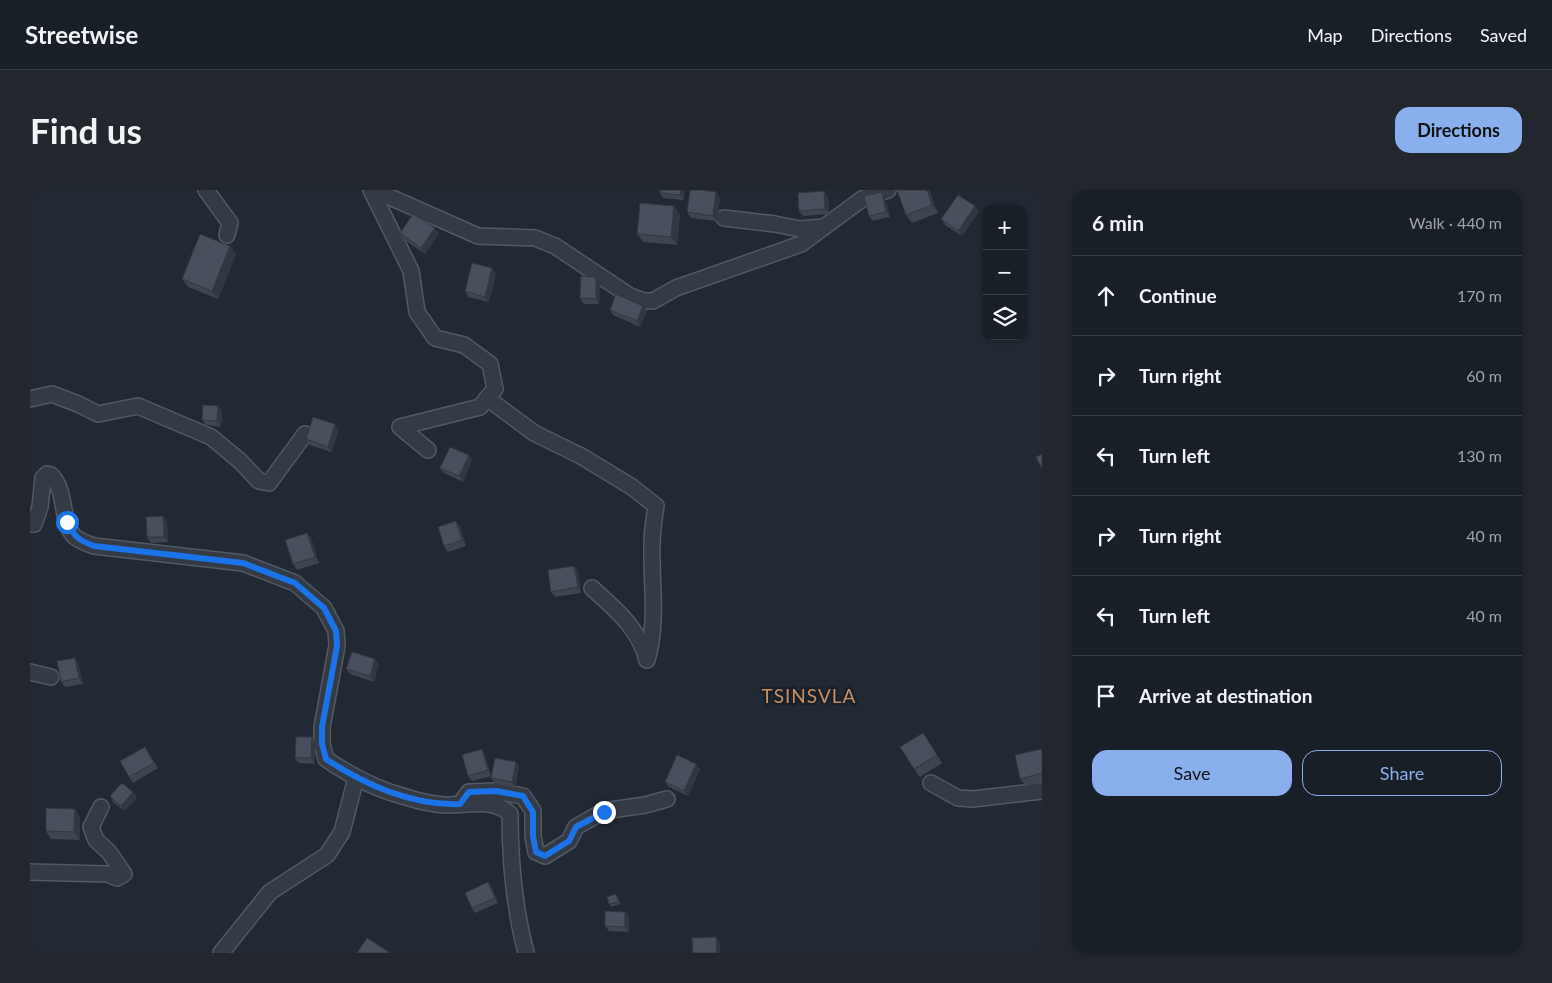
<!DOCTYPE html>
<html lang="en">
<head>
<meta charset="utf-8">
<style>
  body { margin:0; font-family:Lato,sans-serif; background:#22272e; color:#f1f3f6 }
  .controls { position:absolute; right:15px; top:15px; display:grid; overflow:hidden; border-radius:10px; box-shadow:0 1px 4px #0004 }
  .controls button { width:45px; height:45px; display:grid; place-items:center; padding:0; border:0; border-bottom:1px solid #373d43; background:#191f26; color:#f1f3f6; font:25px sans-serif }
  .stop { position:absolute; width:15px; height:15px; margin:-11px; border:4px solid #1a73e8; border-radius:50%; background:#fff }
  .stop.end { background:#1a73e8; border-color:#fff; box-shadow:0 1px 5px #0008 }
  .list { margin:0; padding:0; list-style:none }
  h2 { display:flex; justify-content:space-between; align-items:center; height:65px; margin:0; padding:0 20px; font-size:21px }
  h2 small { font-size:16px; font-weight:400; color:#9fa2a7 }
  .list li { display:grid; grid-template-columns:32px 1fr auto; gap:15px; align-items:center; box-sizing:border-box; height:80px; padding:0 20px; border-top:1px solid #373d43 }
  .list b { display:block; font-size:19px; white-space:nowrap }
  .list em { font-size:16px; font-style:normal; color:#9fa2a7 }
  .actions { display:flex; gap:10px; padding:15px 20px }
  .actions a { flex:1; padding:11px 0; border:1px solid #89afec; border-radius:15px; text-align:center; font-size:18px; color:#89afec }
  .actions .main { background:#89afec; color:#111 }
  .icon { flex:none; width:28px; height:28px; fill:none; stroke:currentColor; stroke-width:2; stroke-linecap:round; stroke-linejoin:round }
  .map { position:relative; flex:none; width:1012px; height:763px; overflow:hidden; border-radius:15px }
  header { display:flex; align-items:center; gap:30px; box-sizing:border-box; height:70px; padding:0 25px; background:#191f26; border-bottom:1px solid #373d43 }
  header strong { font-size:24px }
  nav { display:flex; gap:28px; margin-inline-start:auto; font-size:18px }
  .intro { display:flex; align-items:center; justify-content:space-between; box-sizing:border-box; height:120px; padding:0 30px }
  h1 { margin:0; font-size:35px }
  .button { padding:12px 22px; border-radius:15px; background:#89afec; color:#111; font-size:18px; font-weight:700 }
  main { display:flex; gap:30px; padding:0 30px }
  aside { flex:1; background:#191f26; border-radius:15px; box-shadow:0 1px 4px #0004 }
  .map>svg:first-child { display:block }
</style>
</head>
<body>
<header>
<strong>Streetwise</strong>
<nav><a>Map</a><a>Directions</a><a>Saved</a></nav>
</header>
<div class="intro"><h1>Find us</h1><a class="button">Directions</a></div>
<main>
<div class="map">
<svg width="1012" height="763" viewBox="0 0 1012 763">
  <rect width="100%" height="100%" fill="#212933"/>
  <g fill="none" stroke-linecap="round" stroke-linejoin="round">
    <g stroke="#525962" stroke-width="18">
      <g id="minor">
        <polyline points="176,0 200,33 197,45"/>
        <polyline points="341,0 381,81 387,122 405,148 434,155 460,174 465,199 450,217 370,237 398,260"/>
        <polyline points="344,0 448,46 505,48 525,56 600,106 614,111 623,111 646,98 771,54 832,9 858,0"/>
        <polyline points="694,28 745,34 770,39 794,37"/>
        <path d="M457 208 504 243 551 266 602 297 626 316C624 329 622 342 622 354 621 393 628 432 617 470 609 438 585 419 562 398"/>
        <polyline points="0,209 22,204 48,214 68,224 108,216 181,247 210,271 229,291 239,293 275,244"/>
        <path d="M0 334H4L10 317 13 288 17 284 21 285C37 301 30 328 43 345 48 351 57 353 64 356L213 373 265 393 294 418 306 441 307 456 292 537V554L296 569C321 586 348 600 376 607 388 611 402 614 414 615 436 616 463 607 480 624 480 671 484 717 496 763"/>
        <polyline points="0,482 21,487"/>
        <polyline points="901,593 928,608 943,609 1012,601"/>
        <polyline points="430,614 439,602 465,601 493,606 503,621 503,646 506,662 515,666 539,651 546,637 574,621 615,615 637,609"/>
        <polyline points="0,682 77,684 87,688 94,684 79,662 66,650 61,637 71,617"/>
        <polyline points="191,763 240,702 297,665 312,642 326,588"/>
      </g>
    </g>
    <use href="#minor" stroke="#343b44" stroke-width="15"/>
  </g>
  <g fill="#3e4550">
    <polygon points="630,0 655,0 654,10 633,8 630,3"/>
    <polygon points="899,0 908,23 882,33 876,25"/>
    <polygon points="798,6 799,24 773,26 769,21"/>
    <polygon points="690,8 687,31 661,28 657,22"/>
    <polygon points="855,8 860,27 843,31 839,26"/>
    <polygon points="949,21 932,46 915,35 911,29"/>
    <polygon points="650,24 647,55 613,52 607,44"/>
    <polygon points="370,43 409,44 395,64 373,49"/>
    <polygon points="206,64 188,109 158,97 152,89"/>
    <polygon points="462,78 466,84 459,112 438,107 435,101"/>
    <polygon points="566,87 570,92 569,114 554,114 550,108"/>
    <polygon points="580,120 617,121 610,137 583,125"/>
    <polygon points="188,216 192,221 191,237 176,235 172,230"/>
    <polygon points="309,240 301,262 280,255 276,249"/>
    <polygon points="439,265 442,270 433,292 414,283 410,278"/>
    <polygon points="133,326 137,332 138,352 121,353 117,347"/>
    <polygon points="430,336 436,356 418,362 414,356"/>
    <polygon points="277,343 281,348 289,373 267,380 263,374"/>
    <polygon points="544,376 548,381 551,403 525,407 521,402"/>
    <polygon points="48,473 53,494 35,497 31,492"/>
    <polygon points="349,474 344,492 320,484 316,479"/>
    <polygon points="893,543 912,573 890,587 884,579"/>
    <polygon points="285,553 285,574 269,573 265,568"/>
    <polygon points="115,557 128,578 103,593 99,587"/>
    <polygon points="1012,559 1012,593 996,596 990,589"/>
    <polygon points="455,565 461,586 442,591 438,586"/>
    <polygon points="486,572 489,577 485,598 465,594 461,588"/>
    <polygon points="666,574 670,579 658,606 639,597 635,592"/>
    <polygon points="103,602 107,608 94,621 83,612 80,606"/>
    <polygon points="50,627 50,650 21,649 16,641"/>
    <polygon points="462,698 468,713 445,723 442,718"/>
    <polygon points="588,707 590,714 581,717 579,714"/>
    <polygon points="595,722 599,727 599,742 579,741 575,736"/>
  </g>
  <g fill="#323841">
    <polygon points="651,0 655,0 654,10 650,5"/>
    <polygon points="897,0 899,0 908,23 902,15"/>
    <polygon points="794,1 798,6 799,24 795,19"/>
    <polygon points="686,2 690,8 687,31 683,26"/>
    <polygon points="852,2 855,8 860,27 856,22"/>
    <polygon points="644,16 650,24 647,55 641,47"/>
    <polygon points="945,16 949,21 932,46 928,41"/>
    <polygon points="405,38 409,44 395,64 391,58"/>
    <polygon points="200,56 206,64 188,109 182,101"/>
    <polygon points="462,78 466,84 459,112 455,107"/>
    <polygon points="566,87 570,92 569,114 566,109"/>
    <polygon points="613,116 617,121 610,137 607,131"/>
    <polygon points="188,216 192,221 191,237 187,231"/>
    <polygon points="305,234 309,240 301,262 298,257"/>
    <polygon points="439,265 442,270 433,292 429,286"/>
    <polygon points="133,326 137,332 138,352 134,347"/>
    <polygon points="426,331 430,336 436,356 432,350"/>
    <polygon points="277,343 281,348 289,373 285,367"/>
    <polygon points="544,376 548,381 551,403 548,397"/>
    <polygon points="45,468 48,473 53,494 49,488"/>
    <polygon points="345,469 349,474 344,492 340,486"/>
    <polygon points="282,547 285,553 285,574 281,568"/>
    <polygon points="452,559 455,565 461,586 458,580"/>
    <polygon points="486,572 489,577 485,598 482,592"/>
    <polygon points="666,574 670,579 658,606 654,601"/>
    <polygon points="103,602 107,608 94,621 91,616"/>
    <polygon points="45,619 50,627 50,650 44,642"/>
    <polygon points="458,692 462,698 468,713 465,708"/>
    <polygon points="595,722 599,727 599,742 595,737"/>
    <polygon points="686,747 690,753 690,763 687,763"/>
  </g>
  <g fill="#48505d" stroke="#323841">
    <polygon points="630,0 651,0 650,5 630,3"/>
    <polygon points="660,0 671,0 686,2 683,26 657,22"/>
    <polygon points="867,0 897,0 902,15 876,25"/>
    <polygon points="794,1 795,19 769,21 768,3"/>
    <polygon points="852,2 856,22 839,26 834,6"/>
    <polygon points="928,5 945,16 928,41 911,29"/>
    <polygon points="610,13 644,16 641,47 607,44"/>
    <polygon points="383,24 405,38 391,58 370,43"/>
    <polygon points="170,44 200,56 182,101 152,89"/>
    <polygon points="442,73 462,78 455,107 435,101"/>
    <polygon points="551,86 566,87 566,109 550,108"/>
    <polygon points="586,104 613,116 607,131 580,120"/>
    <polygon points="173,215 188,216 187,231 172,230"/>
    <polygon points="283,227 305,234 298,257 276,249"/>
    <polygon points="420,257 439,265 429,286 410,278"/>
    <polygon points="1012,264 1012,279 1006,267"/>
    <polygon points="133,326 134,347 117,347 116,327"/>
    <polygon points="426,331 432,350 414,356 408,337"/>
    <polygon points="277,343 285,367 263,374 255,350"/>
    <polygon points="544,376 548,397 521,402 518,380"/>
    <polygon points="322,462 345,469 340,486 316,479"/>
    <polygon points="45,468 49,488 31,492 27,471"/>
    <polygon points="893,543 907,565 884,579 870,557"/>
    <polygon points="266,547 282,547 281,568 265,568"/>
    <polygon points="115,557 124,573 99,587 90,571"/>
    <polygon points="452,559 458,580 438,586 432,565"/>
    <polygon points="1012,559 1012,583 990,589 985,565"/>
    <polygon points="647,565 666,574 654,601 635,592"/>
    <polygon points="465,568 486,572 482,592 461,588"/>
    <polygon points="92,593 103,602 91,616 80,606"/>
    <polygon points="16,618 45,619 44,642 16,641"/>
    <polygon points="458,692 465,708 442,718 435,703"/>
    <polygon points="586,704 588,712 579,714 577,707"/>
    <polygon points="575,721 595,722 595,737 575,736"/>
    <polygon points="686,747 687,763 663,763 662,748"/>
    <polygon points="337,748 359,762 359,763 327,763"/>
  </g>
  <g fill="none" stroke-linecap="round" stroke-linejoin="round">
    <path stroke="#1a73e8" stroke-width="6" d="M37 332C45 347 48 350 64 356L213 373 265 393 294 418 306 441 307 456 292 537V554L296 569C335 595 383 616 430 614L439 602 466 601 493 606 503 622V646L506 662 515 666 539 651 546 637 574 622"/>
  </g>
  <g text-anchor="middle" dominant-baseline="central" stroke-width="5" stroke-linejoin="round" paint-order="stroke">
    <g font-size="19" letter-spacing="1" fill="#c78f64" stroke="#1a2029">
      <text x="779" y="505">TSINSVLA</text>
    </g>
  </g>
</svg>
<div class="controls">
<button>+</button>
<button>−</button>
<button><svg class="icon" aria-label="layers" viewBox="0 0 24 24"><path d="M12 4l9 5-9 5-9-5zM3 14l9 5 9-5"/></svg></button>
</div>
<div class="stop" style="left:37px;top:332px"></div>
<div class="stop end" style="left:574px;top:622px"></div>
</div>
<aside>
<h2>6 min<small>Walk · 440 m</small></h2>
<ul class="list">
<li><svg class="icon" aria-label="ahead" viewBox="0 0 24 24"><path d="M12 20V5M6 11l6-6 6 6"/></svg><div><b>Continue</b></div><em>170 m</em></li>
<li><svg class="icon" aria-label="right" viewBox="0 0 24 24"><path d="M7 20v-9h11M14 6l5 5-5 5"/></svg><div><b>Turn right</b></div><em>60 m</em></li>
<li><svg class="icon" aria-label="left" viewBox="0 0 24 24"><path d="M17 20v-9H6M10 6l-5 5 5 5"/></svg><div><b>Turn left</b></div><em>130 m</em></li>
<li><svg class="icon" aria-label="right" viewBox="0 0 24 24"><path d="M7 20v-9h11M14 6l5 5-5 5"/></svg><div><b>Turn right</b></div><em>40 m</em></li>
<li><svg class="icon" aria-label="left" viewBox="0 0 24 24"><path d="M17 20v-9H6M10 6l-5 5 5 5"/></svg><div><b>Turn left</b></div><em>40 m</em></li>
<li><svg class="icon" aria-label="arrive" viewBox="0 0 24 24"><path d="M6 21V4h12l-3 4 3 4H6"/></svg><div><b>Arrive at destination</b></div></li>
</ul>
<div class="actions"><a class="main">Save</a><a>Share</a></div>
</aside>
</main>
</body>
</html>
